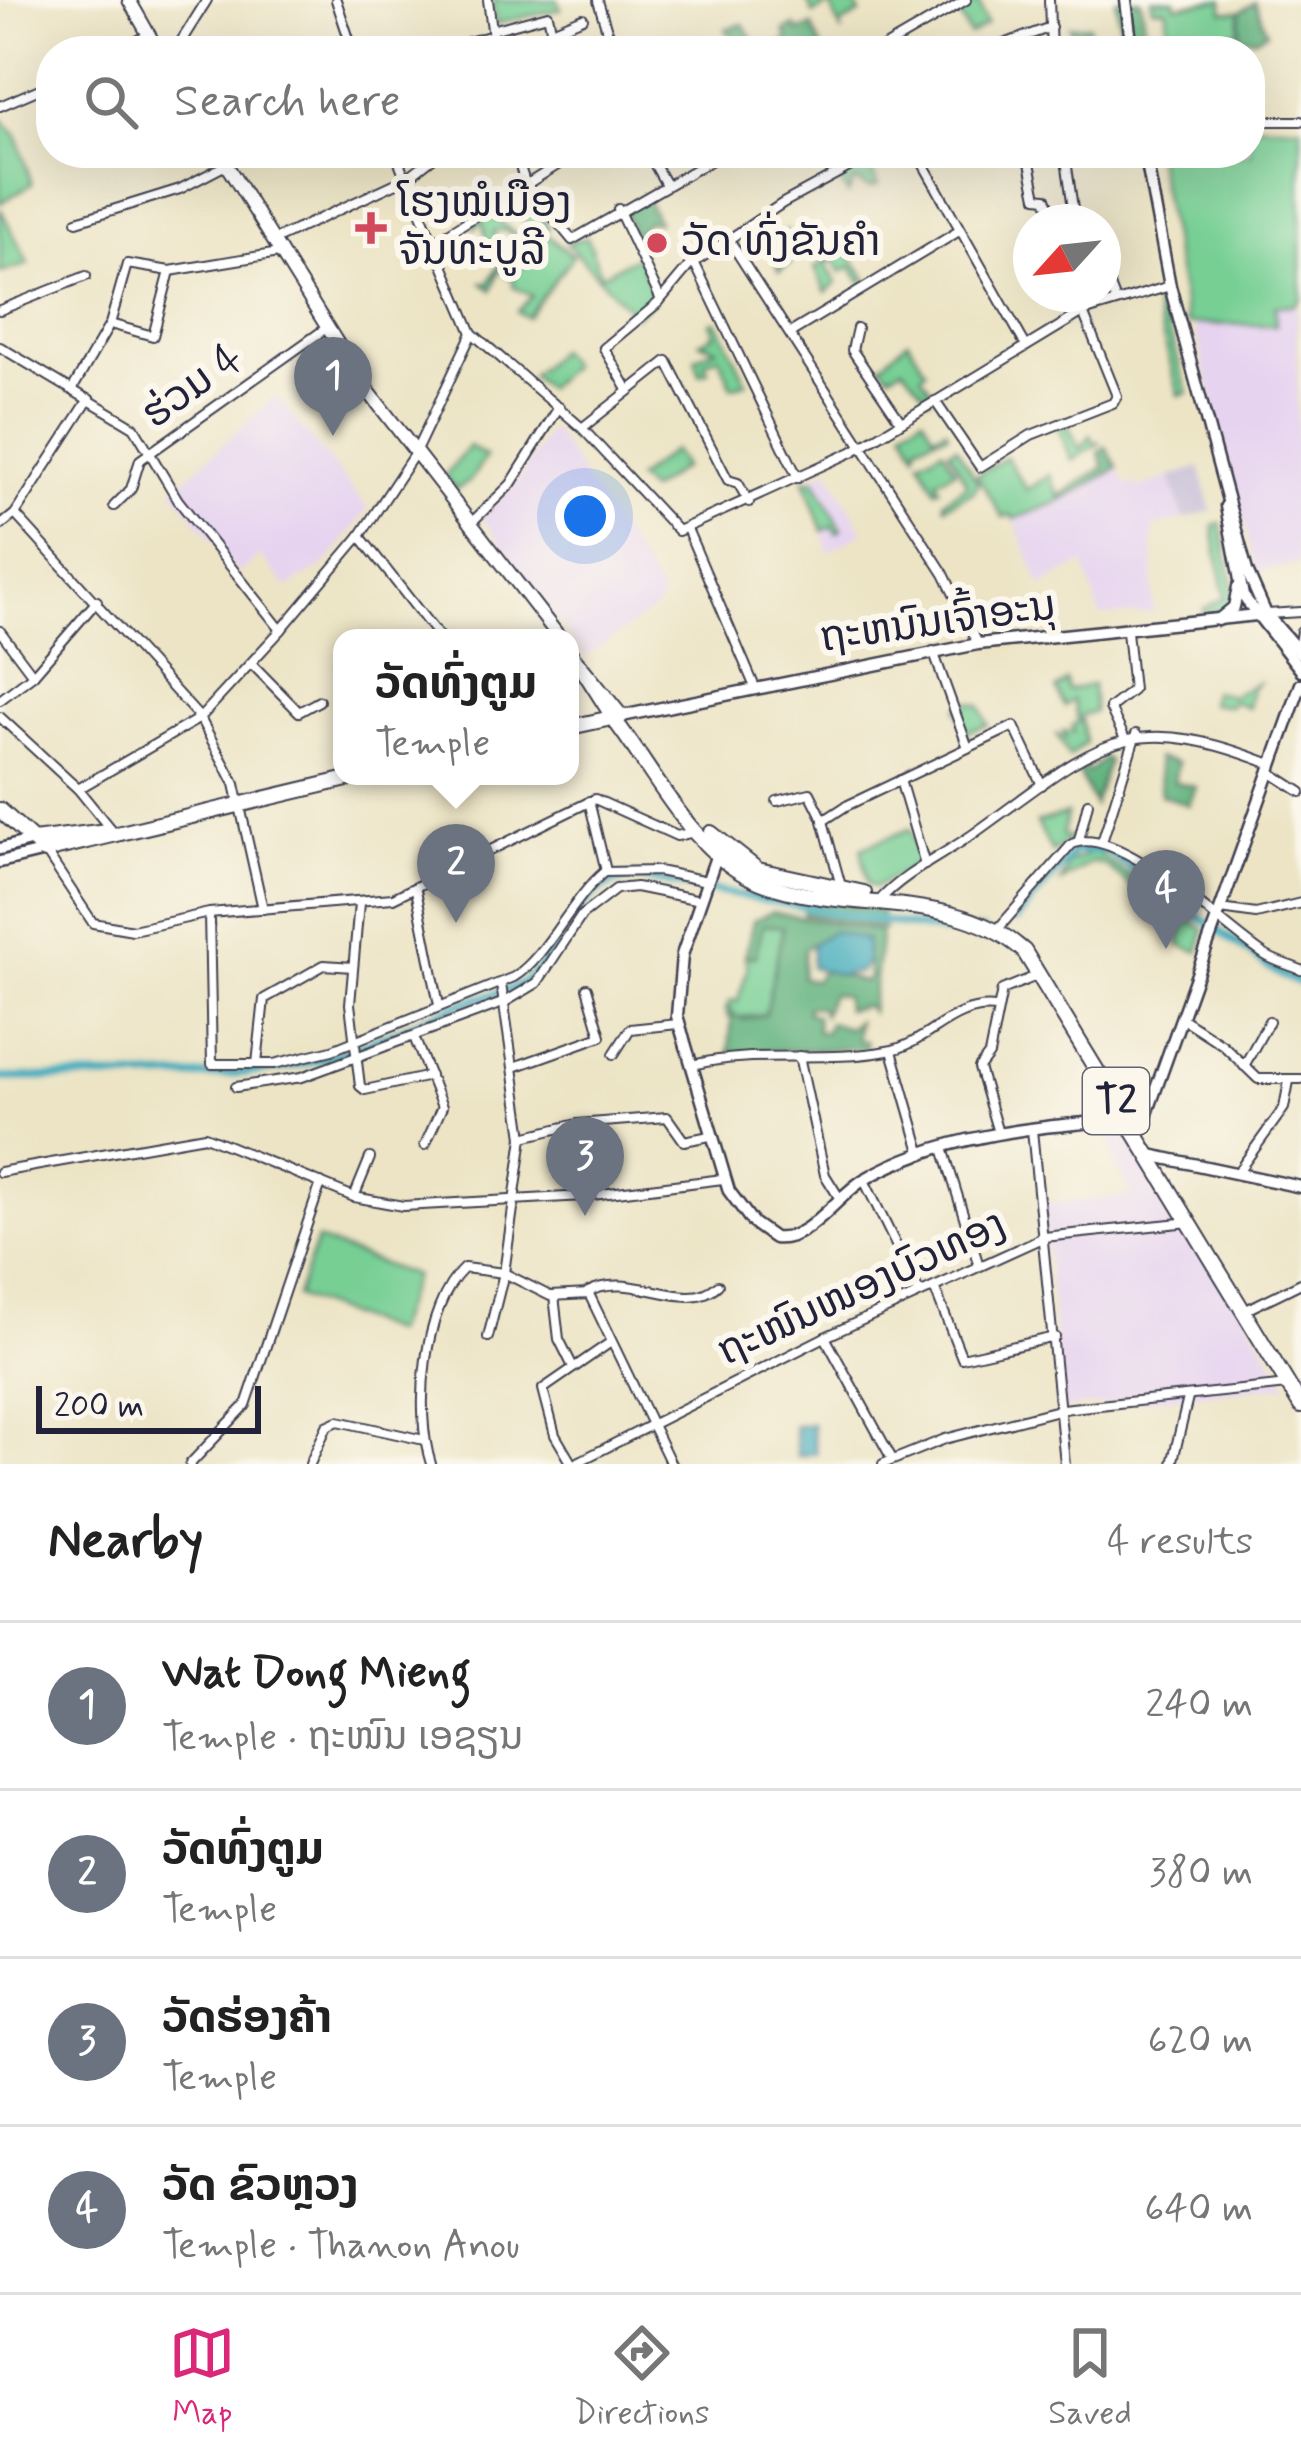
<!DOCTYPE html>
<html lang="en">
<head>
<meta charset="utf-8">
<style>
  body { margin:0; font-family:Mynerve,"Noto Sans Lao",sans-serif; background:#f2f2f2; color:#222 }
  .compass { position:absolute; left:1013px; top:204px; width:108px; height:108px; border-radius:50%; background:#fff; box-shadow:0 12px 48px #0002; rotate:243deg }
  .scale { position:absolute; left:36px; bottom:30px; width:225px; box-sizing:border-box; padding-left:12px; border:6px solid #22223b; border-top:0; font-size:33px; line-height:42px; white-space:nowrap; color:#22223b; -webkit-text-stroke:9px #fbf7ec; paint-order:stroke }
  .you { position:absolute; left:585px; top:516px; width:42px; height:42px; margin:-30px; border:9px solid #fff; border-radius:50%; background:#1a73e8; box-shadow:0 0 0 18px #1a73e833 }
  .badge { display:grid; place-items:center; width:78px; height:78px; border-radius:50%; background:#db2777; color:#fff; font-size:39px; font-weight:700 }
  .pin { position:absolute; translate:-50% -99px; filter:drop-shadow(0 3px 6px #0008) }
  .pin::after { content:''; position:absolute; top:63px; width:42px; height:36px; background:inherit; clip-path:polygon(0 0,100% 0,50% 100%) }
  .popup { position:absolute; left:333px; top:629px; width:246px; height:156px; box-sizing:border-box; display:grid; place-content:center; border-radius:24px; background:#fff; filter:drop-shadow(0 3px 9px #0005); font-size:39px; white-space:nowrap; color:#767676 }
  .popup b { font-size:45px; color:#222 }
  .popup::after { content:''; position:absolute; left:50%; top:100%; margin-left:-24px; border:24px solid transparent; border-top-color:#fff }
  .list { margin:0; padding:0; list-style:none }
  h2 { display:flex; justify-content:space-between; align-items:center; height:156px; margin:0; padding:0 48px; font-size:51px }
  h2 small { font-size:39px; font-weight:400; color:#767676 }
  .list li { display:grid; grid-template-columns:78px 1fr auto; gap:36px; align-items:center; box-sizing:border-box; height:168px; padding:0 48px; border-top:3px solid #e0e0e0 }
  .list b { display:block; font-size:45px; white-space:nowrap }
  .list p { margin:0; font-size:39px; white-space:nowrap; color:#767676 }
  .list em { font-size:39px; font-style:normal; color:#767676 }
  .icon { flex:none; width:66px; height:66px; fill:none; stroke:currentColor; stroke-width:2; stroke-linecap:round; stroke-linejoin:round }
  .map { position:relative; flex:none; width:1301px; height:1464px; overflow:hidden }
  .search { position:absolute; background:#fff; box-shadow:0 12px 48px #0002; left:36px; right:36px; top:36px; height:132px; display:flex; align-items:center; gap:30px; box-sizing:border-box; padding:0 42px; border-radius:48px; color:#767676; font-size:45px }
  .sheet { height:828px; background:#fff }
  nav { display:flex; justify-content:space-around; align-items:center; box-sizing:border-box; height:168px; border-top:3px solid #e0e0e0; background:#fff; font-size:33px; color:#767676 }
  nav a { display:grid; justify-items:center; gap:6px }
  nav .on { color:#db2777 }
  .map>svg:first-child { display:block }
</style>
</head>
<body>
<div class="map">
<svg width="1301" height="1464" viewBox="0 0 1301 1464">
  <rect width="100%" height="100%" fill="#fbf7ec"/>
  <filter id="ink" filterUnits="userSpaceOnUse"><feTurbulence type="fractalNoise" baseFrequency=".00833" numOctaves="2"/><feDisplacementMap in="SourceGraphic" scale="24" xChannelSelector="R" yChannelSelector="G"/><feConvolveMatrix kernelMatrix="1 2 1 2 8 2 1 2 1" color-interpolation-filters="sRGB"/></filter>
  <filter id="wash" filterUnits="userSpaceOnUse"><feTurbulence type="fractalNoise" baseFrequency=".004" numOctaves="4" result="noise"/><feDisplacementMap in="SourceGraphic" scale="48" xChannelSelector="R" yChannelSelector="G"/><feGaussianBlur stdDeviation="2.7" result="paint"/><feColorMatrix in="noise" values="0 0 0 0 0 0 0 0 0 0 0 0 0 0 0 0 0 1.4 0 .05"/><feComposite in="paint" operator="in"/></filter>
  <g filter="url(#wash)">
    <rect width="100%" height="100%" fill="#ece4c5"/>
    <g fill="#e6d3f0">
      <polygon points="1275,305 1297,305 1298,564 1257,571 1194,324 1275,325"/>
      <polygon points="276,396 368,509 326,564 287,588 260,555 239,574 173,490"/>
      <polygon points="551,428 661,593 659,606 585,657 482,518 518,481"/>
      <polygon points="1118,468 1126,486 1134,483 1136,489 1170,477 1184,519 1153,527 1153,613 1100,616 1084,563 1041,586 1014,519 1067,499"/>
      <polygon points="829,469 863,532 828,552 811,491 802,481"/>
      <polygon points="1127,1119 1288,1385 1062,1409 1042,1204 1132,1196 1111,1155 1107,1121"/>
    </g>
    <polygon fill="#c8c0d8" points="1200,467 1212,511 1184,519 1170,477"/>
    <g fill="#77cf94" stroke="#4c7868" stroke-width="3">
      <polygon points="492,0 558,0 561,9 496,24"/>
      <polygon points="807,0 855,3 860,14 841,25 842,33 830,5 813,14"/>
      <polygon points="1152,0 1175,0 1176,6 1223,0 1223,12 1240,12 1239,32 1227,33 1228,51 1220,51 1219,39 1204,36 1204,41 1156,42 1156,36 1167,35 1167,9 1152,8"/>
      <polygon points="979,3 987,24 970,36 956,9"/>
      <polygon points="0,118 17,135 32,184 0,203"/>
      <polygon points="1250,124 1301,126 1301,298 1294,305 1275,306 1276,325 1187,324 1155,153 1250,153"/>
      <polygon points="867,160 878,185 870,188 854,181 848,194 837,176"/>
      <polygon points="514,195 525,209 534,203 547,218 537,231 501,201"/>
      <polygon points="0,208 29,264 0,273"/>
      <polygon points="487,212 527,242 504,230 494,231 495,246 513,256 504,272 499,269 492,290 481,282 488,284 501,261 489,251 482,221 475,228 472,222"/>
      <polygon points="546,234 573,256 527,317 517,312 532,296 513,287 514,277"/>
      <polygon points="587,237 601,275 637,256 655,298 635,316 567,243"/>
      <polygon points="843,246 867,279 861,282 851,267 841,272 833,259 826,265 837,283 826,292 815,268"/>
      <polygon points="1159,298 1188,393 1179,395 1155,307"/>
      <polygon points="715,321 720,327 747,382 732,387 719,356 705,362 708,371 700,374 695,358 716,348 700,342 715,334 710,323"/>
      <polygon points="908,340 926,370 921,375 934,394 929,398 903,367 890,374 881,365"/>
      <polygon points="558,350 570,365 546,389 531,376"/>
      <polygon points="923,416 934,434 946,428 948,433 918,443 916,452 904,428"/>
      <polygon points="1067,423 1080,449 1091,435 1095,444 1101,442 1072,461 1058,427"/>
      <polygon points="469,446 486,457 469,482 456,489 445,476"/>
      <polygon points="956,446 978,483 974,491 945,506 944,501 967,484 949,450"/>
      <polygon points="943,449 955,470 937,480 940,488 936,490 920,460"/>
      <polygon points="673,450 683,467 649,491 636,479"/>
      <polygon points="1006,457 1027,490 1050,475 1061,501 1014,519 1011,515 1003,518 977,475"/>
      <polygon points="815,479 842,530 836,533 833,526 823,531 805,480"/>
      <polygon points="1221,523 1235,596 1229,607 1204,614 1203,609 1225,597 1214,535 1214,525"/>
      <polygon points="1066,681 1068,690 1092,685 1094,712 1081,716 1085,743 1069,757 1057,735 1066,738 1063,731 1074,732 1072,725 1078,722 1073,700 1064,706 1056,689"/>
      <polygon points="1260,681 1252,687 1248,708 1232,701 1230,706 1210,704 1213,691 1231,696"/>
      <polygon points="970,702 980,705 988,725 966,732 957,708"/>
      <polygon points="1067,814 1062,836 1070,838 1052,853 1037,823"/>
      <polygon points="910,829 921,862 876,887 868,885 861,848"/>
      <polygon points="1094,851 1204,930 1199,952 1180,945 1181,925 1104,865 1092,862 1061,882 1069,863"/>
      <polygon points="769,922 783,927 765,1015 728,1018 726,1010 733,1011 727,1007 731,1000 737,1002 748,968 745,956 755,957 759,928"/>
      <polygon points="317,1240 414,1276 393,1333 296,1296"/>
    </g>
    <g fill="#61b27e" stroke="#426a5c" stroke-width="3" fill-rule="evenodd">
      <polygon points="1116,0 1141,0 1149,51 1124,51"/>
      <polygon points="1255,2 1267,32 1256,38 1240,37 1240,12"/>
      <polygon points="743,24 762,51 736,51 726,29"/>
      <polygon points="1089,25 1092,51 1054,51 1073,47 1070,26"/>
      <polygon points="795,26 798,32 812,26 823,51 781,51 778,45 788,40 784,31"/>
      <polygon points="645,197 658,222 648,221 634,235 622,210"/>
      <polygon points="544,222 549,227 510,278 504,272"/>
      <polygon points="787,231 790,243 804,235 809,242 791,246 794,256 785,253 791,263 780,271 774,261 784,253 779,246 766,250 774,245 768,237"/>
      <polygon points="1106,447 1118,468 1061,501 1059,496 1104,467 1099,452"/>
      <polygon points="1104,758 1108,761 1094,805 1076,768 1084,764 1088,773"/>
      <polygon points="1157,758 1178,763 1174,782 1196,787 1189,805 1161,795"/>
      <polygon points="807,896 881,911 884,929 803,914"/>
      <path d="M771 912 881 932 871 1012 866 1006 846 1010 844 996 831 994 823 1015 820 1007H807V1014L816 1015 817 1032H825L829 1022 848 1028 857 1021 856 1040 865 1041 866 1048 729 1052 732 1014 743 1020 765 1015 783 927 763 925 755 957 745 956 753 921ZM832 931 866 940 869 978 864 982 822 970 815 980 802 978 804 949Z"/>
    </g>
    <g fill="#3daabb" stroke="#30667b" stroke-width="3">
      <polygon points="832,931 866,940 866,963 860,972 839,975 811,967 812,944"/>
      <polygon points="812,1424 816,1453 797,1456 794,1426"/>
    </g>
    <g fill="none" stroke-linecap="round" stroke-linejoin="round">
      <g stroke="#3daabb" stroke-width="8">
        <polyline points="1016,920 1074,851 1106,850 1282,976 1301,983"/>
        <path d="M0 1078C98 1075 216 1085 310 1062 361 1050 406 1025 455 1006 472 999 490 996 508 990 569 966 566 879 640 878L945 932 983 931"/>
      </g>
    </g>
  </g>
  <g filter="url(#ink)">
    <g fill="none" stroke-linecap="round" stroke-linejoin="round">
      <g stroke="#403f50" stroke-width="12">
        <g id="minor">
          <polyline points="336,0 353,51"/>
          <polyline points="488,0 495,51"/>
          <polyline points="1049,0 1051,51"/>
          <polyline points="598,1 609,37 604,41 607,51"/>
          <polyline points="492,30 548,15 556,51"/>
          <polyline points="552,31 583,18"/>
          <polyline points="1001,45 1051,27"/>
          <polyline points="118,51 148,35"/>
          <polyline points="175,51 207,0"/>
          <polyline points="436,51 493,35"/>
          <polyline points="878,51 966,0"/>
          <polyline points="0,106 51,84"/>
          <polyline points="1250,121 1301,121"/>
          <polyline points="395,153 472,333 582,428 678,531 852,452 1083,312 1170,286"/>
          <polyline points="516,153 525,183 572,240 724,153"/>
          <polyline points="648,153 665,183"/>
          <polyline points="917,153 1026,346"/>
          <polyline points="1028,153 1037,197 1046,198 1055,222"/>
          <polyline points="1065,153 1075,222"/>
          <polyline points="618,209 660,298"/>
          <polyline points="77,221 180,189 226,165"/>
          <polyline points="274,240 407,178 439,153"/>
          <polyline points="437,240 577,153"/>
          <polyline points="729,240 944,574 978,644"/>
          <polyline points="695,264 798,478"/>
          <polyline points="1103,268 1115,299"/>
          <polyline points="0,310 86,276"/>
          <polyline points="110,324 153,336 170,271"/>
          <polyline points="857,328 852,350 901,422"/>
          <polyline points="790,333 959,231"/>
          <polyline points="0,347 134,427 178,500 281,630"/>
          <polyline points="73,388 110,324 127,264 170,271 279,253"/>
          <polyline points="627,388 604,348 658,303 689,266 783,203 875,153"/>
          <polyline points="935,401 980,467 1031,435 1113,403 1117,396 1083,312"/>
          <polyline points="582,428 667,361 728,480 738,483 749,502"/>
          <polyline points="114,506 131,489 140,460 325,329"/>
          <polyline points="15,514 200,718 235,784 263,909"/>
          <polyline points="473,521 511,484 559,407"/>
          <polyline points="0,526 15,514 89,399"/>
          <polyline points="688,531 754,685"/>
          <polyline points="360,536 440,638"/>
          <polyline points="1267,614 1301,612"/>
          <polyline points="0,631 33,675"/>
          <polyline points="1298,650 1301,631"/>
          <polyline points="933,651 967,745"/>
          <polyline points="251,663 299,712 319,701"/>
          <polyline points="0,700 33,675 97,601"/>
          <polyline points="0,717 78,789 112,831"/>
          <polyline points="1124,737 1110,708 1133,690 1127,631"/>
          <polyline points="1270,772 1301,792"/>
          <polyline points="900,780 925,865"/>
          <polyline points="78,789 200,718 281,630 360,536 415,453 472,333"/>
          <polyline points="589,801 606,871"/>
          <polyline points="777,801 810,793 823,819"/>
          <polyline points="1079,840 1088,803"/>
          <polyline points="1102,842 1136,734"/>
          <polyline points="46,852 93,923 133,930 209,913 393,898 595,799 677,836 694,832"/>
          <polyline points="841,886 823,821 846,806 1014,726 1042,785"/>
          <polyline points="416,890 439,1005"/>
          <path d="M879 901C905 872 944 855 976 832 1095 747 1123 705 1273 765"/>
          <polyline points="359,903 350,1004 360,1086 365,1090 430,1076"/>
          <polyline points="1221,909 1256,914 1301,903"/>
          <path d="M209 914 212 1064H274L332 1050 514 977C548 955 570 901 604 872L658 871 707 881"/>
          <path d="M997 930 1072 844C1120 823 1225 930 1265 955 1276 962 1290 965 1301 970"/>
          <polyline points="1183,1019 1223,1045 1258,1079 1301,1079"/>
          <polyline points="414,1037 442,1107 425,1145"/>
          <polyline points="892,1051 922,1155"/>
          <polyline points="614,1054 630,1029 678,1024"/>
          <polyline points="799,1056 825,1175 840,1199"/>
          <polyline points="257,1064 264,999 324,965 353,967"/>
          <path d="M692 1065C756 1049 823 1063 887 1051 929 1044 950 1003 996 1008"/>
          <polyline points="1244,1066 1269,1021"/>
          <polyline points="514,1067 601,1036 587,988"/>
          <polyline points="236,1087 302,1077 505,1002 537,983 582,915 616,889 636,887 700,900"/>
          <polyline points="1032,1130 1065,1464"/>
          <polyline points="998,1133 979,1068 989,1055 1002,990 1039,975"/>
          <polyline points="523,1137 577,1124 667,1117 684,1141 710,1136"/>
          <polyline points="943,1148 979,1266"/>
          <polyline points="0,1172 205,1136 354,1197 403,1206 584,1196 723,1179"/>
          <polyline points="1237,1173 1284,1108 1289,1081"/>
          <polyline points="864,1180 919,1292"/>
          <polyline points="354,1197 370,1158"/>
          <polyline points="934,1287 962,1358 1055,1337"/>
          <path d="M588 1292C632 1269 686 1316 718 1285"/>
          <polyline points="554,1296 559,1339 573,1367"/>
          <polyline points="1246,1310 1301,1283"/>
          <polyline points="488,1337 504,1273 523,1137 501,984"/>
          <polyline points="825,1337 892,1459"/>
          <polyline points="190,1464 246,1405 321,1183"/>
          <polyline points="310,1464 327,1426 338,1421 424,1440"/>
          <path d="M431 1464C414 1411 423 1307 464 1268L504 1273 550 1296 589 1294 671 1464"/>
          <polyline points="572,1464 555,1435 543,1389 611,1342"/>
          <polyline points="574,1464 825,1337 1044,1237 1190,1222"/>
          <polyline points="883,1464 945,1439 1062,1409 1287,1385"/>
          <polyline points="1172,1464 1188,1398"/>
        </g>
      </g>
      <g stroke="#403f50" stroke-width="15">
        <g id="tertiary">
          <polyline points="1126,0 1132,51"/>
          <polyline points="1145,153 1170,286 1247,571 1266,614 1301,654"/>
          <polyline points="1226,506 1243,596 1301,670"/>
          <polyline points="1218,620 1234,607 1238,587"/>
          <polyline points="622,716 978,644 1266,614"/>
          <polyline points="0,849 33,840"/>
          <path d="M717 854 682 955 677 1016 729 1191 753 1223 774 1238C808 1243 837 1195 865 1179 944 1133 1039 1127 1127 1119"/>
          <polyline points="0,862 45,851"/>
          <polyline points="1139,1136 1301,684"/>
          <polyline points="1150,1155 1301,1187"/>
        </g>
      </g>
      <g stroke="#403f50" stroke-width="16">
        <g id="secondary">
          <polyline points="129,0 158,51"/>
          <polyline points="219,153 362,383 560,638"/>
          <polyline points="570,652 622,716"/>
          <polyline points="584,673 612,717"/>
        </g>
      </g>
      <g stroke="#403f50" stroke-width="18">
        <g id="primary">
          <path d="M612 717C651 767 686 840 742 873 823 920 947 882 1024 951L1301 1406"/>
          <polyline points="570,727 621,716"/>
          <polyline points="0,810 45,851 360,776"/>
          <polyline points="711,833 758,870 864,893"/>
          <polyline points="33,840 107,831"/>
        </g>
      </g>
      <use href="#minor" stroke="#fff" stroke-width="8"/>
      <use href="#tertiary" stroke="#fff" stroke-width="10"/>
      <use href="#secondary" stroke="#fff" stroke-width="12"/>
      <use href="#primary" stroke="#fff" stroke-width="14"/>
    </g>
  </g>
  <g fill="#d1495b" stroke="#fbf7ec" stroke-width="4.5">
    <path d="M365 210h12v12h12v12h-12v12h-12v-12h-12v-12h12z"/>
    <circle cx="657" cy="243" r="12"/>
  </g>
  <g text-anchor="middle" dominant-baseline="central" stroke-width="12" stroke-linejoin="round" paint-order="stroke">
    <rect fill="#fbf7ec" stroke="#636270" stroke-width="3" x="1083" y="1068" width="66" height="66" rx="9"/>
    <g font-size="39" font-weight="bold" fill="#22223b">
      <text x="1116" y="1101">T2</text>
    </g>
    <g font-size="42" fill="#22223b" stroke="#fbf7ec" text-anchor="start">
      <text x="398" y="204">ໂຮງໝໍເມືອງ<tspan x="398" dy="48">ຈັນທະບູລີ</tspan></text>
      <text x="681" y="243">ວັດ ທົ່ງຂັນຄຳ</text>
    </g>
    <g font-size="42" fill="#22223b" stroke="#fbf7ec">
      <text transform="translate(193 387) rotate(-36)">ຮ່ວມ 4</text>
      <text transform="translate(938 623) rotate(-8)">ຖະຫນົນເຈົ້າອະນຸ</text>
      <text transform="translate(862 1289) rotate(-25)">ຖະໜົນໜອງບົວທອງ</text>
    </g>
  </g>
</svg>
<svg class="compass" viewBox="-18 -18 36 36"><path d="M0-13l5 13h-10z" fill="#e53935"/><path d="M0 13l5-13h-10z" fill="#767676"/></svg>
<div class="scale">200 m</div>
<div class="you"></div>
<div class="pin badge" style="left:333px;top:436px;background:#6b7280">1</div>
<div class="pin badge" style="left:456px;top:923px;background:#6b7280">2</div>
<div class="popup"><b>ວັດທົ່ງຕູມ</b>Temple</div>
<div class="pin badge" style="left:585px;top:1216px;background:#6b7280">3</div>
<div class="pin badge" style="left:1166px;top:949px;background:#6b7280">4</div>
<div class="search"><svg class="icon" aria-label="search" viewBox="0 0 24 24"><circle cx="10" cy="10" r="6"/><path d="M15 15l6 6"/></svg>Search here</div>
</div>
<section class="sheet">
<h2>Nearby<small>4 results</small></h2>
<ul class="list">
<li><span class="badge" style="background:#6b7280">1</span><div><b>Wat Dong Mieng</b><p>Temple · ຖະໜົນ ເອຊຽນ</p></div><em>240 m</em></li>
<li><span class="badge" style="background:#6b7280">2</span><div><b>ວັດທົ່ງຕູມ</b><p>Temple</p></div><em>380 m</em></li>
<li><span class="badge" style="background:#6b7280">3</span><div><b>ວັດຮ່ອງຄ້າ</b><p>Temple</p></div><em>620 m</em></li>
<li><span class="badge" style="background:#6b7280">4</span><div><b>ວັດ ຂົວຫຼວງ</b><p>Temple · Thanon Anou</p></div><em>640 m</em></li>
</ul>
</section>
<nav>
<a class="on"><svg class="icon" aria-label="map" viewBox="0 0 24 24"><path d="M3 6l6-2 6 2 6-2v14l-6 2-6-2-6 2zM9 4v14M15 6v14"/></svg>Map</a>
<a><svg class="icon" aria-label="directions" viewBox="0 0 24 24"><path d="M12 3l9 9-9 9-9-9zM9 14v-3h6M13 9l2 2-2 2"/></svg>Directions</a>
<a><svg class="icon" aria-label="saved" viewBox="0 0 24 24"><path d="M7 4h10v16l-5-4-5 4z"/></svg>Saved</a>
</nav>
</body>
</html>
